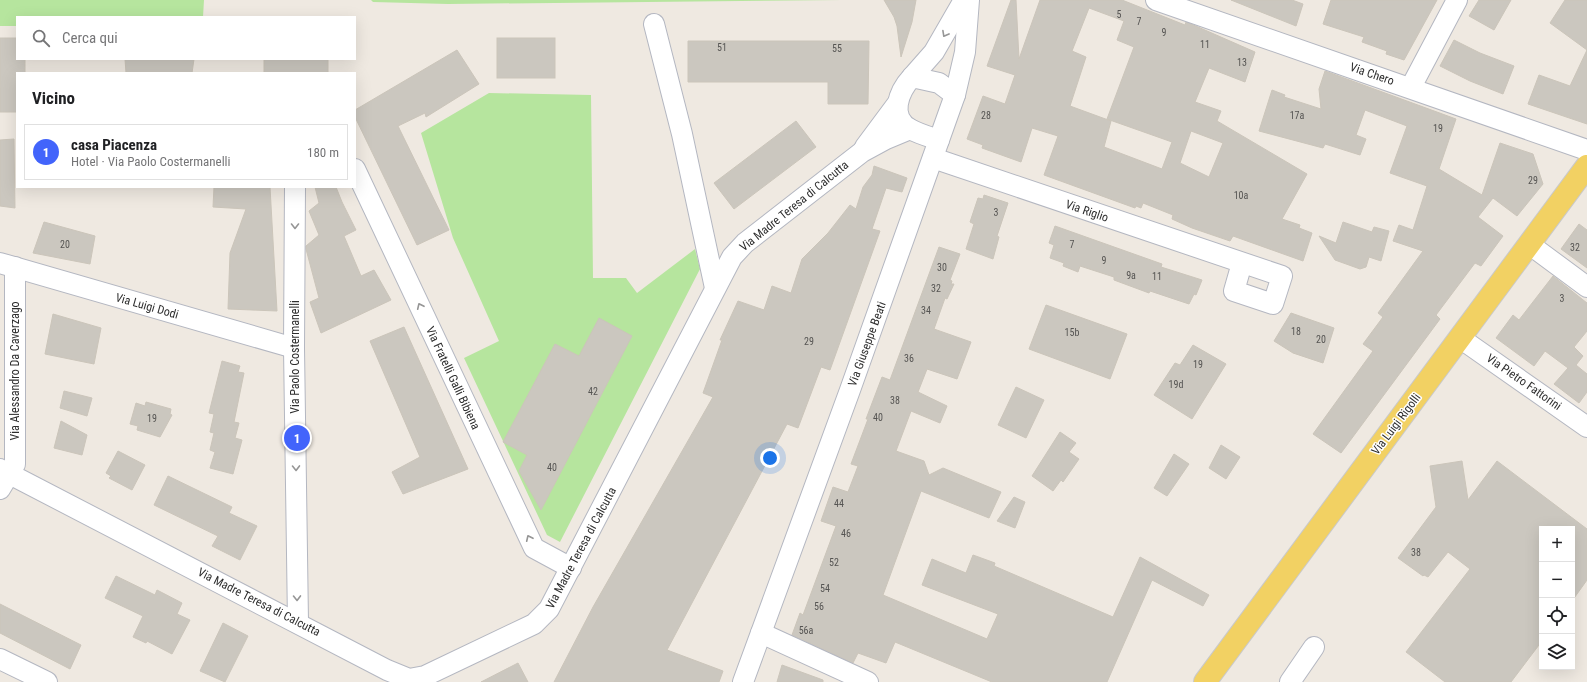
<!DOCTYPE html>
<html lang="it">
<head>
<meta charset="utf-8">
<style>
  body { margin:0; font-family:"Roboto Condensed",sans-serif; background:#f6f6f6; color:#202124 }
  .controls { position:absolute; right:12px; bottom:12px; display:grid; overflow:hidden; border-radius:0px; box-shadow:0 4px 16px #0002 }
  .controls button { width:36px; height:36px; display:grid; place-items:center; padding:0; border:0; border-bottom:1px solid #e0e0e0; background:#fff; color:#202124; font:20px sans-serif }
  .you { position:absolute; left:770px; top:458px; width:14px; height:14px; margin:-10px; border:3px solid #fff; border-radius:50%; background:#1a73e8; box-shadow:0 0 0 6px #1a73e833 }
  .badge { display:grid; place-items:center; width:26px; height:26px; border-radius:50%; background:#4264fb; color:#fff; font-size:13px; font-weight:700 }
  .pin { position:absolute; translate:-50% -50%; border:2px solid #fff; box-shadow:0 1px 4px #0006 }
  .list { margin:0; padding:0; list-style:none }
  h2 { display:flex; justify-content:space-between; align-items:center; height:52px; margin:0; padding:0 16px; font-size:17px }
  h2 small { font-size:13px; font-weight:400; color:#757577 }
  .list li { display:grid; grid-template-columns:26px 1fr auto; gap:12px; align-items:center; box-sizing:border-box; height:56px; margin:0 8px 8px; padding:0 8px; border:1px solid #e0e0e0; border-radius:0px }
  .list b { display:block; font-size:15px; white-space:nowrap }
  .list p { margin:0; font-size:13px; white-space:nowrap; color:#757577 }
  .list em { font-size:13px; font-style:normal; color:#757577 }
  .icon { flex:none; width:22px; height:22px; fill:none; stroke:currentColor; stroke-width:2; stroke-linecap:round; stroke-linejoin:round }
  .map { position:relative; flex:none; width:1587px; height:682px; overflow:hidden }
  .search { position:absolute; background:#fff; box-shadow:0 4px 16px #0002; left:16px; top:16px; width:340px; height:44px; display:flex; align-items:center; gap:10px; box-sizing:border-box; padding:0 14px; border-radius:0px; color:#757577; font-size:15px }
  .panel { position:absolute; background:#fff; box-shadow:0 4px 16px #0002; left:16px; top:72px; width:340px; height:116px; border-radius:0px }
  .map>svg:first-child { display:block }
</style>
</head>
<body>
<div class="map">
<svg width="1587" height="682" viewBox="0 0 1587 682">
  <rect width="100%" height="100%" fill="#efe9e1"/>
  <g fill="#b6e59e">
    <polygon points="0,0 204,0 203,17 17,17 17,26 0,26"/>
    <polygon points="371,0 842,0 448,4 373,2"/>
    <polygon points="489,93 591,95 593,278 626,278 637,293 695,249 700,269 560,542 547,535 464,358 499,341 453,238 421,133"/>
  </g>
  <g fill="#cbc7bf" stroke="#cbc5ba" fill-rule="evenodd">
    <polygon points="884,0 916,0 912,22 901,57 897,26 894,17"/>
    <path d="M1011 0H1016L1019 59 1040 0H1122L1185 25 1186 22 1198 27 1255 52 1245 82 1209 68 1195 102 1221 111 1217 121 1307 174 1282 219 1300 225 1299 228 1312 233 1303 261 1233 236 1230 241 1192 228 1172 219 1173 215 1143 203 1141 208 1136 206 1135 208 1044 175 1058 136 1032 128 1021 162 982 148 983 145 967 139 983 96 1005 104 1015 75 987 66ZM1089 8 1124 21 1117 40 1134 47 1107 119 1172 142 1162 169 1104 147 1111 121 1070 106 1086 57 1072 51ZM1191 131 1223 143 1209 177 1180 163Z"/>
    <polygon points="1231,0 1292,0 1303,4 1296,26"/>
    <polygon points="1331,0 1437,0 1404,60 1386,54 1387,51 1362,42 1364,37 1323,24"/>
    <polygon points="1479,0 1511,0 1494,30 1469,16"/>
    <polygon points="1565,0 1587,0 1587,124 1528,104 1539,75 1570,86 1587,50 1550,23"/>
    <polygon points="0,38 17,38 17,59 25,59 25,73 17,73 17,112 0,112"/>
    <rect x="497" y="38" width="58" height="40"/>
    <polygon points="1454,40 1480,53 1514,66 1503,94 1470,81 1440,66"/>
    <polygon points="688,41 869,41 868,104 828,104 828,82 688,82"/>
    <polygon points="457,50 479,84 426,117 425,113 398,126 449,230 417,245 355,117 355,110"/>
    <polygon points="125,59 194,59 192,73 126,73"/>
    <rect x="264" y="59" width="64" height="14"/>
    <polygon points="1325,71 1456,119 1439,169 1482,195 1500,143 1533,154 1543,184 1517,216 1493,198 1478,217 1503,236 1481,266 1475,263 1436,315 1440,319 1341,453 1313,434 1373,351 1363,344 1383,317 1378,313 1423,251 1393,241 1399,225 1413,230 1427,186 1390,173 1407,126 1365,110 1356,135 1366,139 1360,155 1325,144 1323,148 1259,131 1272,90 1285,95 1284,97 1321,109 1319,89"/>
    <polygon points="796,121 816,147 734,209 714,183"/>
    <polygon points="14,139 15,208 0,206 0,140"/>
    <polygon points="874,166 907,178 902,192 886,188 872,229 880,231 830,370 821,367 798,428 787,424 667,650 723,671 719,682 554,682 593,607 713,397 703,393 722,340 720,340 738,301 764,310 772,286 791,293 802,259 828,233 850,205 856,209 863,187 872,175"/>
    <polygon points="214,187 270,187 277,311 228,309 230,253 246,209 213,207"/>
    <polygon points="315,187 336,187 342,202 356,230 344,236 361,276 374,270 391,300 321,333 310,302 319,298 306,249 306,246 319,235 309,211 319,203"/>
    <polygon points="984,195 1008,203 997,236 999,237 993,259 966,249 974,224 970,222 978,198 983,199"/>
    <polygon points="44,222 95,236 90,264 33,253"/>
    <polygon points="1343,222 1372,232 1374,227 1389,231 1381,261 1369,257 1366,267 1360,269 1335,260 1319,236 1336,243"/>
    <polygon points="1579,224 1587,230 1587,268 1561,249"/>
    <polygon points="1055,226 1162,264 1161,267 1202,280 1196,295 1194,294 1189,304 1150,291 1149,293 1114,280 1114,277 1080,266 1078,272 1063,266 1064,263 1050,258 1054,245 1049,243"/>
    <polygon points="939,247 960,254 950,280 952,281 951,284 954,284 947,299 945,298 934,329 971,342 957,379 927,369 918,392 947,406 940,423 911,411 896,451 924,461 929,475 943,468 1001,492 989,518 921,491 883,595 987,639 998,614 922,585 932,559 966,573 973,555 995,563 994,566 1113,617 1140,557 1209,595 1203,606 1152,580 1107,682 992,682 895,642 886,663 858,653 853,663 792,635 800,613 803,615 836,526 821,521 833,487 848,492 858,466 851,464 868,419 866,419 882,377 890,380"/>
    <polygon points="1553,276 1587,303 1587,331 1574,347 1583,356 1576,365 1587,374 1587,392 1579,403 1554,384 1568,368 1545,351 1534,366 1496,338 1513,315 1519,320"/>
    <polygon points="1046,305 1127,334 1110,379 1029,349"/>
    <polygon points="1291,313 1334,328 1323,363 1293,353 1274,341"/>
    <polygon points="53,314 101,328 94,364 45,354"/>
    <polygon points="599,318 632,336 541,510 519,471 527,455 503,442 555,344 579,356"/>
    <polygon points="404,327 468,469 403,494 392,472 420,457 370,341"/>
    <polygon points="1193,345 1226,364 1192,419 1154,395 1175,363 1180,365"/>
    <polygon points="222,361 240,366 238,372 244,373 234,422 239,423 235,438 242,440 233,474 210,468 215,452 210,450 214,433 210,432 214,414 209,413"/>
    <polygon points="1016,387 1044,400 1026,438 998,425"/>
    <polygon points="64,391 92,398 87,416 60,408"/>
    <polygon points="146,402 171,409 170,414 172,415 160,437 137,430 138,426 130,424 136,403 145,406"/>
    <polygon points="61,421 87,435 82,455 54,448"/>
    <polygon points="1060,432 1076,443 1069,452 1079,459 1063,482 1061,480 1053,491 1032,476"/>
    <polygon points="1221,445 1240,457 1226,479 1209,468"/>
    <polygon points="118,451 145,465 132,490 109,478 111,476 106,473"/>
    <polygon points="1174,454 1189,464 1167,496 1154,488"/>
    <polygon points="1462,461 1468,500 1497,461 1587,529 1587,580 1572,601 1572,529 1542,529 1542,641 1511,682 1445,682 1406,652 1470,569 1448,552 1428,577 1424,575 1423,576 1398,558 1436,507 1430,466"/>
    <polygon points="168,476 232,507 229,513 257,526 240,560 212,546 218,536 154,505"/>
    <polygon points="1014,497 1025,502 1015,528 997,521"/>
    <polygon points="116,576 155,595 157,590 182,603 177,614 190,620 172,654 147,641 146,643 133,637 143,616 105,598"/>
    <polygon points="0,604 81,645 70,669 0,633"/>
    <polygon points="223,623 248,636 225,682 200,671"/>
    <polygon points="518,663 528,682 481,682"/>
    <polygon points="782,665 823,680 823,682 777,682"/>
  </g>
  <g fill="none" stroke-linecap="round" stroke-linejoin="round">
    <g stroke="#b4b7c1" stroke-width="22">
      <g id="minor">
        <polyline points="1156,0 1587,150"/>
        <polyline points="654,24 682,134 715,288"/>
        <polyline points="912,77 934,52 964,0"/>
        <polyline points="1411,87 1457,0"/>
        <path d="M939 140C930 137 919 134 910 129 888 117 899 91 912 77L939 83 955 95"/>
        <polyline points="865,147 897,104"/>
        <polyline points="933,158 1282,276 1273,304 1234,291 1242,263"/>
        <polyline points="355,169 534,548 571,568"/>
        <polyline points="295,187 294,348 298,622"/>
        <polyline points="1529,244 1587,287"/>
        <polyline points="0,263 294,348"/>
        <polyline points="1460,338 1587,427"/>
        <polyline points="0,469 387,670 409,679 425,676 534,624 549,609 732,257 745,243 862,152 886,139 910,129"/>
        <polyline points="0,489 15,464 15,267"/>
        <polyline points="761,633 868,682"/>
        <polyline points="0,659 47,682"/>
        <polyline points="743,682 850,390 955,95 965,52 969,0"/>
        <polyline points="1290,682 1314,647"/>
      </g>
    </g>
    <g stroke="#c9c9c9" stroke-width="24">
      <polyline id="major" points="1205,682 1587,166"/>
    </g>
    <use href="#minor" stroke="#fff" stroke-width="20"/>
    <use href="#major" stroke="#f2d163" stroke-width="22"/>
  </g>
  <defs><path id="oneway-chevron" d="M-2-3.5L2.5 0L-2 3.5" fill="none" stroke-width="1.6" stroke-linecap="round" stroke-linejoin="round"/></defs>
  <g stroke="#969696">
    <use href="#oneway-chevron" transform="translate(945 34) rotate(119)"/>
    <use href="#oneway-chevron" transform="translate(295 226) rotate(90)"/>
    <use href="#oneway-chevron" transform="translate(420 306) rotate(-115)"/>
    <use href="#oneway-chevron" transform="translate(296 468) rotate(89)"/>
    <use href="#oneway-chevron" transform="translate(529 538) rotate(-115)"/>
    <use href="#oneway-chevron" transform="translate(297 598) rotate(89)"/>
  </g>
  <g text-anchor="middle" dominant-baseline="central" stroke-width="3" stroke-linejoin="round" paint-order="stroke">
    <g font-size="10" fill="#555452">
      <text x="1119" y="14">5</text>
      <text x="1139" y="21">7</text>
      <text x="1164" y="32">9</text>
      <text x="1205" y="44">11</text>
      <text x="722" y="47">51</text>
      <text x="837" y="48">55</text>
      <text x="1242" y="62">13</text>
      <text x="986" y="115">28</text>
      <text x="1297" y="115">17a</text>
      <text x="1438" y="128">19</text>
      <text x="1533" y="180">29</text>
      <text x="1241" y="195">10a</text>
      <text x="996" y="212">3</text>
      <text x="65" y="244">20</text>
      <text x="1072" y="244">7</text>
      <text x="1575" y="247">32</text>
      <text x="1104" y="260">9</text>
      <text x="942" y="267">30</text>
      <text x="1131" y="275">9a</text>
      <text x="1157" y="276">11</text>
      <text x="936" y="288">32</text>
      <text x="1562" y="298">3</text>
      <text x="926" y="310">34</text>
      <text x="1296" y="331">18</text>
      <text x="1072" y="332">15b</text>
      <text x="1321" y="339">20</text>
      <text x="809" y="341">29</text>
      <text x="909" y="358">36</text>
      <text x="1198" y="364">19</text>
      <text x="1176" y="384">19d</text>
      <text x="593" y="391">42</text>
      <text x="895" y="400">38</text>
      <text x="878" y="417">40</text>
      <text x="152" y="418">19</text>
      <text x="552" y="467">40</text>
      <text x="839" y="503">44</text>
      <text x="846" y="533">46</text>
      <text x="1416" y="552">38</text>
      <text x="834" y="562">52</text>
      <text x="825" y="588">54</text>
      <text x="819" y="606">56</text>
      <text x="806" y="630">56a</text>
    </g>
    <g font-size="12" fill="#2e2e2e" stroke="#fff">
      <text transform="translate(1372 74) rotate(19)">Via Chero</text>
      <text transform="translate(794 206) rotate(-39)">Via Madre Teresa di Calcutta</text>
      <text transform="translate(1087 211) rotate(19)">Via Riglio</text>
      <text transform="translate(147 306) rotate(16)">Via Luigi Dodi</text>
      <text transform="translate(867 344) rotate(-70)">Via Giuseppe Beati</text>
      <text transform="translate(295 357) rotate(-90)">Via Paolo Costermanelli</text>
      <text transform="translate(15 371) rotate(-90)">Via Alessandro Da Caverzago</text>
      <text transform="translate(453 378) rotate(65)">Via Fratelli Galli Bibiena</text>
      <text transform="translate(1524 382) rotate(35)">Via Pietro Fattorini</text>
      <text transform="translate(1396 424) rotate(-53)">Via Luigi Rigolli</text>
      <text transform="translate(581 548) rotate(-62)">Via Madre Teresa di Calcutta</text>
      <text transform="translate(259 602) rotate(27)">Via Madre Teresa di Calcutta</text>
    </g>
  </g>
</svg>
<div class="controls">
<button>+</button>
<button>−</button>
<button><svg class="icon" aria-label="locate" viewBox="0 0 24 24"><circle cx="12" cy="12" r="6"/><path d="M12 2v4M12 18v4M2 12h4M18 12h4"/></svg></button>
<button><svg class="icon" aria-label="layers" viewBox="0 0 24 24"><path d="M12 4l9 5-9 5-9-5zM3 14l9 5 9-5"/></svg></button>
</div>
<div class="you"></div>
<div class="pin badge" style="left:297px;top:438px">1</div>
<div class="search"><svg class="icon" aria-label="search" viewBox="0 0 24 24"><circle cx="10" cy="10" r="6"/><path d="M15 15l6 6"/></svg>Cerca qui</div>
<section class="panel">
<h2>Vicino<small></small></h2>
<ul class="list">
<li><span class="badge">1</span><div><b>casa Piacenza</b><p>Hotel · Via Paolo Costermanelli</p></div><em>180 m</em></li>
</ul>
</section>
</div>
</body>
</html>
